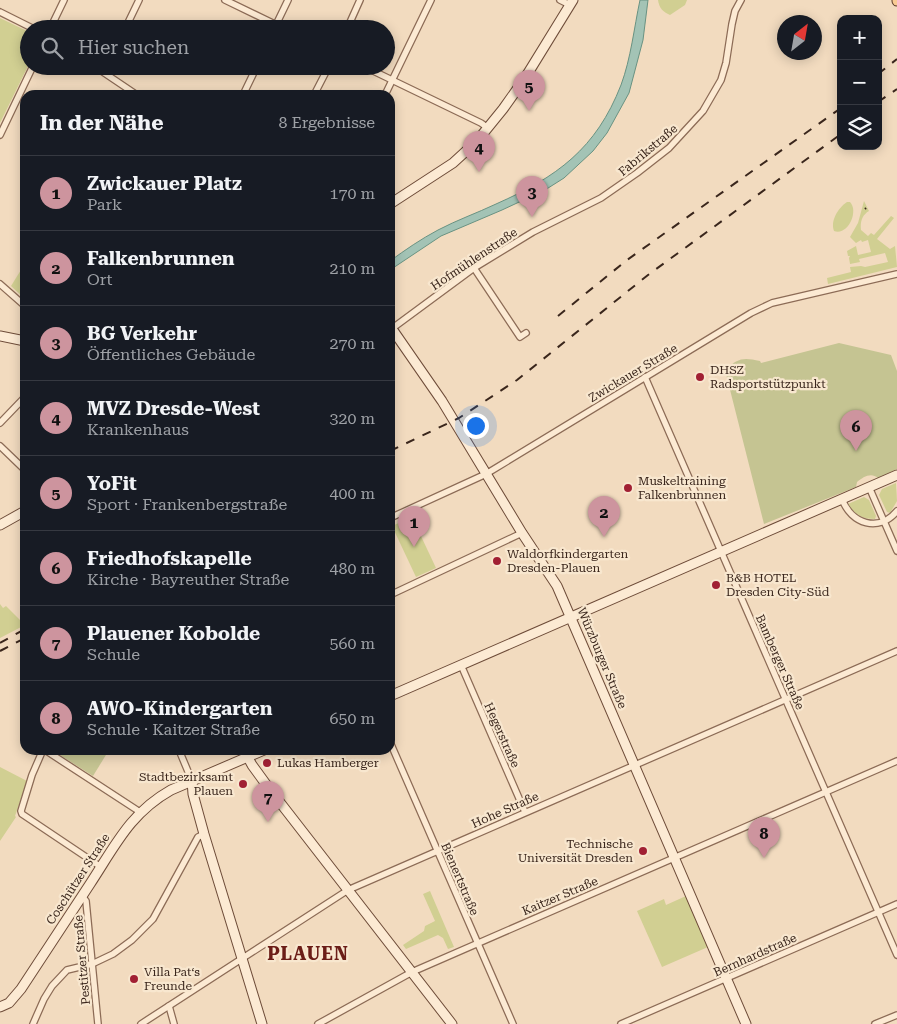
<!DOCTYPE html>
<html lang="de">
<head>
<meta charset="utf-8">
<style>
  body { margin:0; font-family:"Roboto Serif",serif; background:#20242c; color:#f1f3f6 }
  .controls { position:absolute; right:15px; top:15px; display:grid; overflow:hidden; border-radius:10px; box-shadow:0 2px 12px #0003 }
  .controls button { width:45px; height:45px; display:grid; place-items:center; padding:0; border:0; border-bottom:1px solid #363941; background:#171b24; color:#f1f3f6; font:25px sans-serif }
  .compass { position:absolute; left:777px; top:15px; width:45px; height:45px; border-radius:50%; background:#171b24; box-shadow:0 2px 12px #0003; rotate:31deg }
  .you { position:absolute; left:475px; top:425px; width:18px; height:18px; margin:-12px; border:4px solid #fff; border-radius:50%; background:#1a73e8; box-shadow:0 0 0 8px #1a73e833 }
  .badge { display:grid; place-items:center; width:32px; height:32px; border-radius:50%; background:#cd949e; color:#111; font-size:16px; font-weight:700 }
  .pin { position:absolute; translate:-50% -41px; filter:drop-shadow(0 1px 2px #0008) }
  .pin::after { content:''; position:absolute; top:26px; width:18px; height:15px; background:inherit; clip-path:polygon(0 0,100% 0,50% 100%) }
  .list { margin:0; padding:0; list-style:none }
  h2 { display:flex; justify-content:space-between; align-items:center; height:65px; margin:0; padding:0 20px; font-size:21px }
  h2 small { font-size:16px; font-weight:400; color:#9ea1a6 }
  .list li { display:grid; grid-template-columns:32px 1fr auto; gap:15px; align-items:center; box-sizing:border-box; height:75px; padding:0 20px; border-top:1px solid #363941 }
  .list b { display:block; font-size:19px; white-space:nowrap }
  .list p { margin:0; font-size:16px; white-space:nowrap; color:#9ea1a6 }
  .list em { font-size:16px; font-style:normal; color:#9ea1a6 }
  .icon { flex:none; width:28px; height:28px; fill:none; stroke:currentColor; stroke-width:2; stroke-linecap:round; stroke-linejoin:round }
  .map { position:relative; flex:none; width:897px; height:1024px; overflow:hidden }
  .search { position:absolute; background:#171b24; box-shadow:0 2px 12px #0003; left:20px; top:20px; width:375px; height:55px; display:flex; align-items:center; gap:12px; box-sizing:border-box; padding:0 18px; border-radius:28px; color:#9ea1a6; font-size:19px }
  .panel { position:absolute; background:#171b24; box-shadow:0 2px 12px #0003; left:20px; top:90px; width:375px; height:665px; border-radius:15px }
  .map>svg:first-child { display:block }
</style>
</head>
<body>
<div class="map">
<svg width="897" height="1024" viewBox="0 0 897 1024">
  <rect width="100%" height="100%" fill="#f2dbbf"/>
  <g fill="#d1cf92">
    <path d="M658 0H687L685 5 670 15C663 12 659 8 658 0Z"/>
    <polygon points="0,18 29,32 29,64 0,123"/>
    <path d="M864 201 869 211C862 215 860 222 861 230L868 236 871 233 874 235 891 216 894 218 877 239 890 249 895 246 897 267 828 284 827 278 851 272 850 267 861 266 865 267 888 262 885 253 859 259 860 262 850 264 849 258 850 256H848L847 251 856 246 858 255 871 252 868 240 862 242 861 240 856 243 850 237 858 223Z"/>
    <path d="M847 202H850C859 211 848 236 834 231 830 221 838 208 847 202Z"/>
    <polygon points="24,265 25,265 25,299 11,286"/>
    <polygon points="896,483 897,501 890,513 887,512 879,495 882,489"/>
    <path d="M864 497 869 500 876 516 875 519C862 519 854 515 848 504Z"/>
    <polygon points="412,517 436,568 416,577 392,526"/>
    <polygon points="0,604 3,608 6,606 25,625 0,638"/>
    <polygon points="0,767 27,781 15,816 16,817 0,841"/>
    <polygon points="430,891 454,947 448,949 443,938 438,935 406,949 403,945 424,931 425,926 435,921 423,894"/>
    <polygon points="686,896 708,947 662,967 637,911 664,899 666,905"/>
  </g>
  <g fill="#c5c492">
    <path d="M839 343 891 355 897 371V469L878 478C871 472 863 477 857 482L856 487 764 524 725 370C738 358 743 357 760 361L761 363Z"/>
    <polygon points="52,750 109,750 93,776"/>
  </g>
  <path fill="#a3c3b5" stroke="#699282" d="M640 0H648L643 40 629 93 607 133 593 151 564 178 545 190 502 210 441 236 390 270V261C405 250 421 239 438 230 457 220 477 213 496 204 557 177 596 149 621 85 631 58 634 28 640 0Z"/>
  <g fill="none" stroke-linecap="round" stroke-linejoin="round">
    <g stroke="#8c6b56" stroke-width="8">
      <g id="street">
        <polyline points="225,0 285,29"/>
        <polyline points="560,0 570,5"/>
        <polyline points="0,12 34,29"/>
        <polyline points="50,29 64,0"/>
        <polyline points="125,29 139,0"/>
        <polyline points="274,29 288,0"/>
        <polyline points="347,29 360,0"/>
        <polyline points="94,66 137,95"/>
        <polyline points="363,66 481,123 488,128"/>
        <polyline points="243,95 257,66"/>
        <polyline points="314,95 329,66"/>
        <polyline points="385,95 431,0"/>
        <polyline points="0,135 33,66"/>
        <polyline points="474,268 520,337 526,333"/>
        <polyline points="0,284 25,306"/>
        <polyline points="390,330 474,268 533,232 601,198 637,173 669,148 703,111 721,80 726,63 732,24 735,11 741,0"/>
        <polyline points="645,377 897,955"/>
        <polyline points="0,423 25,397"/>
        <polyline points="0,446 25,470"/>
        <polyline points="869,487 897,551"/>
        <path d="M842 499C851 524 879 533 897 511"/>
        <polyline points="390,518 486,474 751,313 772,303 897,274"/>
        <polyline points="390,595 522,533"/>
        <polyline points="461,665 525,812"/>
        <polyline points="390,742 513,1024"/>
        <polyline points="179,750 192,781"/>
        <polyline points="101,867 22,814 21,811 32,775 42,752 44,750 48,752 140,812"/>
        <polyline points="82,896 86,901 98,1024"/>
        <polyline points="169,1006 174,1024"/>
        <polyline points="33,1024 44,999 52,986 67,970 92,964 113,954 132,940 153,919 198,837 204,834"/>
        <polyline points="141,1024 348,890 897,651"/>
        <polyline points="318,1024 412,972 897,761"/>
        <polyline points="621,1024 897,904"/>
        <polyline points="875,1024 897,1015"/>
      </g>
    </g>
    <g stroke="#6e4c39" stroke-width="11">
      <g id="secondary">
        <polyline points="390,204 453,163 477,141 503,109 525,78 573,0"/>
        <polyline points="390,326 442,401 522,533 557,586 746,1024"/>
        <polyline points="0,336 25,341"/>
        <polyline points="0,525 25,511"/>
        <polyline points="390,696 897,475"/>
        <polyline points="244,750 252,765 268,787 452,1024"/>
        <polyline points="192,781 193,794 204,834 262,1024"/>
        <path d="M0 1007 9 1003 21 989C44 954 67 919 90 884 115 846 130 813 171 790L264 750"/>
      </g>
    </g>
    <g stroke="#593a2a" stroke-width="11">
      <polyline id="primary" points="897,0 897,1"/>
    </g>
    <use href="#street" stroke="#fcead3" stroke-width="5.5"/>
    <use href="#secondary" stroke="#fcead3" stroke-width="9"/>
    <use href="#primary" stroke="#f9cb93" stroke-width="9"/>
    <g stroke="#3a261c" stroke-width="2" stroke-dasharray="9 9" stroke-linecap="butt">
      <polyline points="878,74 897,59"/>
      <polyline points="878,102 897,89"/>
      <polyline points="865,209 866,208"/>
      <polyline points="558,316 627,260 841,108"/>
      <polyline points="390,451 459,418 517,380 648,275 841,134"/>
      <polyline points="0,643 25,629"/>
      <polyline points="0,651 25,638"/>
    </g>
  </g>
  <g fill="#a12033" stroke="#f8e7cf" stroke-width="2">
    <circle cx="700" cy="377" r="5"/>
    <circle cx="628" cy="488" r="5"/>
    <circle cx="497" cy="561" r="5"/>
    <circle cx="716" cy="585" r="5"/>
    <circle cx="267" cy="763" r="5"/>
    <circle cx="243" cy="784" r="5"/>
    <circle cx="643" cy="851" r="5"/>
    <circle cx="134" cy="979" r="5"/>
  </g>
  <g text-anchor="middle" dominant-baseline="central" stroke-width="4.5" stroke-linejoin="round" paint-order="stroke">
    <g font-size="12" fill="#3a261c" stroke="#f8e7cf">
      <text transform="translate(648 150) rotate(-40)">Fabrikstraße</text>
      <text transform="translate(474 259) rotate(-34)">Hofmühlenstraße</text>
      <text transform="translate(633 373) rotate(-31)">Zwickauer Straße</text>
      <text transform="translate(602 658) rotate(67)">Würzburger Straße</text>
      <text transform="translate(780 662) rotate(66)">Bamberger Straße</text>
      <text transform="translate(502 735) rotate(66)">Hegerstraße</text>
      <text transform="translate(505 810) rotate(-24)">Hohe Straße</text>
      <text transform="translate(78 879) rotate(-57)">Coschützer Straße</text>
      <text transform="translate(460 879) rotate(67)">Bienertstraße</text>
      <text transform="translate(560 896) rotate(-23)">Kaitzer Straße</text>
      <text transform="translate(755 955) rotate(-24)">Bernhardstraße</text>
      <text transform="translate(82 960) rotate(-95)">Pestitzer Straße</text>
    </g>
    <g font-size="12" fill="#3a261c" stroke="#f8e7cf" text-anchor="start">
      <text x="710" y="370">DHSZ<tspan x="710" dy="14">Radsportstützpunkt</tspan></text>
      <text x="638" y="481">Muskeltraining<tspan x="638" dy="14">Falkenbrunnen</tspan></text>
      <text x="507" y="554">Waldorfkindergarten<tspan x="507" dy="14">Dresden-Plauen</tspan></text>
      <text x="726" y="578">B&amp;B HOTEL<tspan x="726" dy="14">Dresden City-Süd</tspan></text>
      <text x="277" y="763">Lukas Hamberger</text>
      <text x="233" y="777" text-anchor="end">Stadtbezirksamt<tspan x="233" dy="14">Plauen</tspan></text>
      <text x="633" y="844" text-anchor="end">Technische<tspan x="633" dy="14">Universität Dresden</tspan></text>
      <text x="144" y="972">Villa Pat‘s<tspan x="144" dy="14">Freunde</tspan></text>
    </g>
    <g font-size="18" font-weight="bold" letter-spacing="1" fill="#6b1d17" stroke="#f8e7cf">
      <text x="308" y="953">PLAUEN</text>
    </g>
  </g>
</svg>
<div class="controls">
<button>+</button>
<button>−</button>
<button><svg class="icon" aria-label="layers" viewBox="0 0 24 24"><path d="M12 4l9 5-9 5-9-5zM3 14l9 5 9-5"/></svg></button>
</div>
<svg class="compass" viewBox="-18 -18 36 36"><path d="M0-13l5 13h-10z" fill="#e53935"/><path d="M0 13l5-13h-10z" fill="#9ea1a6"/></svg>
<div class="you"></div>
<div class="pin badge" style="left:414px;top:547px">1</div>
<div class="pin badge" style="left:604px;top:537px">2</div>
<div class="pin badge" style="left:532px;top:217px">3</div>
<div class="pin badge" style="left:479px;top:172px">4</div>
<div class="pin badge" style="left:529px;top:111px">5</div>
<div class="pin badge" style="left:856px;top:451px">6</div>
<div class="pin badge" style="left:268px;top:822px">7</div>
<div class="pin badge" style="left:764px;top:858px">8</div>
<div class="search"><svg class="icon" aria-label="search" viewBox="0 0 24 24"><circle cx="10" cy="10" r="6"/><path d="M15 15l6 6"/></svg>Hier suchen</div>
<section class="panel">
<h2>In der Nähe<small>8 Ergebnisse</small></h2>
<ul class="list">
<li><span class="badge">1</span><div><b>Zwickauer Platz</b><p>Park</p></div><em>170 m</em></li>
<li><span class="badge">2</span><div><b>Falkenbrunnen</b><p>Ort</p></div><em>210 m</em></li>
<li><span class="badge">3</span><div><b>BG Verkehr</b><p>Öffentliches Gebäude</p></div><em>270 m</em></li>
<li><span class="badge">4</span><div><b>MVZ Dresde-West</b><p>Krankenhaus</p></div><em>320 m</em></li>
<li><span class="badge">5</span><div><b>YoFit</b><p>Sport · Frankenbergstraße</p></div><em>400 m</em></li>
<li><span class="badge">6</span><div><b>Friedhofskapelle</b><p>Kirche · Bayreuther Straße</p></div><em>480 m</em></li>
<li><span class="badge">7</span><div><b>Plauener Kobolde</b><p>Schule</p></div><em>560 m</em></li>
<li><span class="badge">8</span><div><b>AWO-Kindergarten</b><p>Schule · Kaitzer Straße</p></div><em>650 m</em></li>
</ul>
</section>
</div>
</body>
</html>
